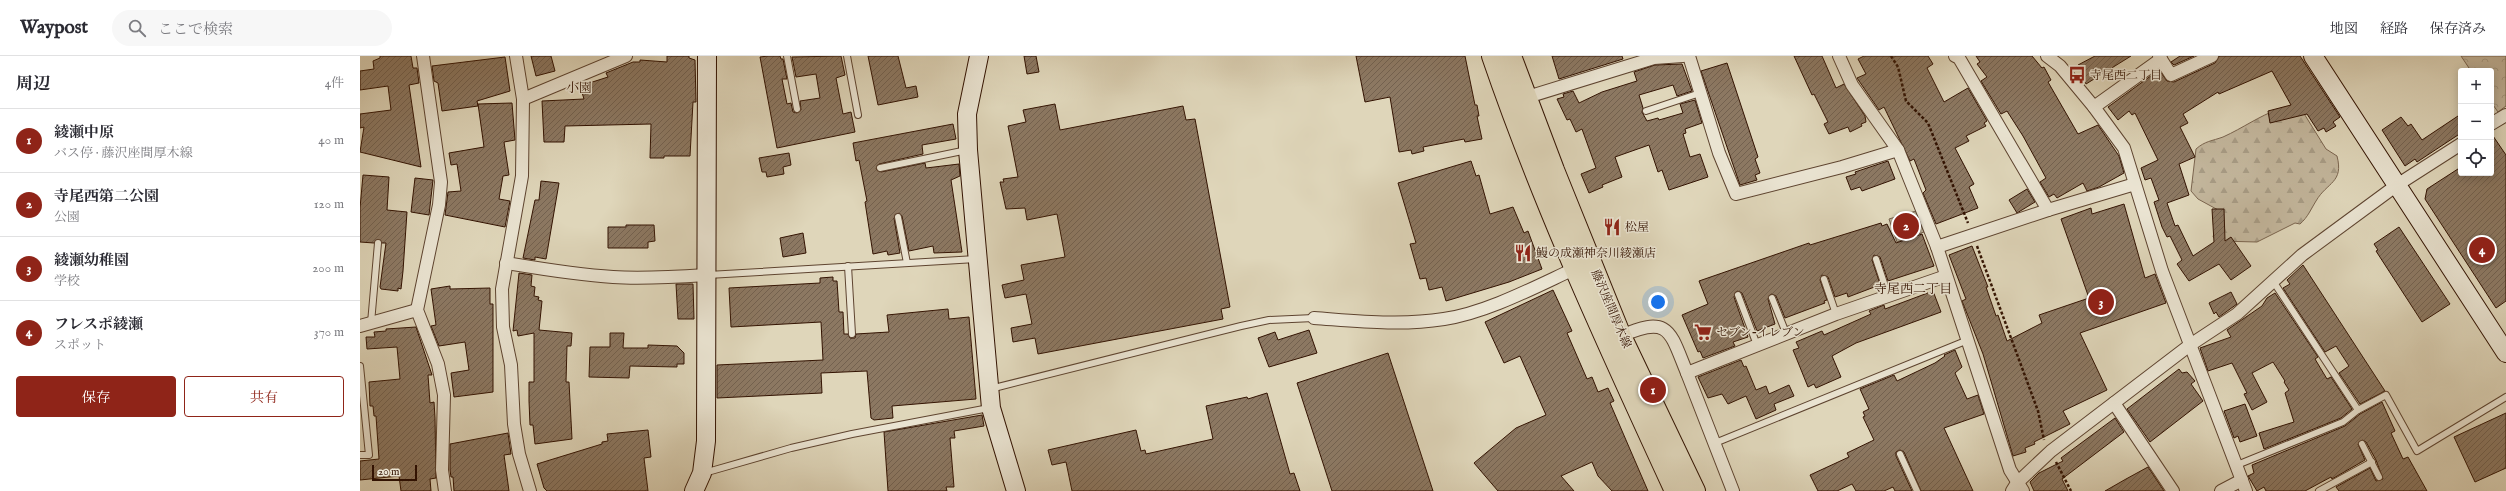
<!DOCTYPE html>
<html lang="ja">
<head>
<meta charset="utf-8">
<style>
  body { margin:0; font-family:"IM FELL English","Noto Serif JP",serif; background:#f7f7f7; color:#2b2b33 }
  .controls { position:absolute; right:12px; top:12px; display:grid; overflow:hidden; border-radius:4px; box-shadow:0 2px 10px #0003 }
  .controls button { width:36px; height:36px; display:grid; place-items:center; padding:0; border:0; border-bottom:1px solid #e1e1e2; background:#fff; color:#2b2b33; font:20px sans-serif }
  .scale { position:absolute; left:12px; bottom:10px; width:45px; box-sizing:border-box; padding-left:4px; border:2px solid #331302; border-top:0; font-size:11px; line-height:14px; white-space:nowrap; color:#331302; -webkit-text-stroke:3px #eae4d2; paint-order:stroke }
  .you { position:absolute; left:1298px; top:246px; width:14px; height:14px; margin:-10px; border:3px solid #fff; border-radius:50%; background:#1a73e8; box-shadow:0 0 0 6px #1a73e833 }
  .badge { display:grid; place-items:center; width:26px; height:26px; border-radius:50%; background:#8f2418; color:#fff; font-size:13px; font-weight:700 }
  .pin { position:absolute; translate:-50% -50%; border:2px solid #fff; box-shadow:0 1px 4px #0006 }
  .list { margin:0; padding:0; list-style:none }
  h2 { display:flex; justify-content:space-between; align-items:center; height:52px; margin:0; padding:0 16px; font-size:17px }
  h2 small { font-size:13px; font-weight:400; color:#7c7c81 }
  .list li { display:grid; grid-template-columns:26px 1fr auto; gap:12px; align-items:center; box-sizing:border-box; height:64px; padding:0 16px; border-top:1px solid #e1e1e2 }
  .list b { display:block; font-size:15px; white-space:nowrap }
  .list p { margin:0; font-size:13px; white-space:nowrap; color:#7c7c81 }
  .list em { font-size:13px; font-style:normal; color:#7c7c81 }
  .actions { display:flex; gap:8px; padding:12px 16px }
  .actions a { flex:1; padding:9px 0; border:1px solid #8f2418; border-radius:4px; text-align:center; font-size:14px; color:#8f2418 }
  .actions .main { background:#8f2418; color:#fff }
  .icon { flex:none; width:22px; height:22px; fill:none; stroke:currentColor; stroke-width:2; stroke-linecap:round; stroke-linejoin:round }
  .map { position:relative; flex:none; width:2146px; height:435px; overflow:hidden }
  header { display:flex; align-items:center; gap:24px; box-sizing:border-box; height:56px; padding:0 20px; background:#fff; border-bottom:1px solid #e1e1e2 }
  header strong { font-size:19px }
  nav { display:flex; gap:22px; margin-inline-start:auto; font-size:14px }
  .search { width:280px; height:36px; background:#f7f7f7; display:flex; align-items:center; gap:10px; box-sizing:border-box; padding:0 14px; border-radius:22px; color:#7c7c81; font-size:15px }
  main { display:flex }
  aside { flex:1; background:#fff }
  .map>svg:first-child { display:block }
</style>
</head>
<body>
<header>
<strong>Waypost</strong>
<div class="search"><svg class="icon" aria-label="search" viewBox="0 0 24 24"><circle cx="10" cy="10" r="6"/><path d="M15 15l6 6"/></svg>ここで検索</div>
<nav><a>地図</a><a>経路</a><a>保存済み</a></nav>
</header>
<main>
<aside>
<h2>周辺<small>4件</small></h2>
<ul class="list">
<li><span class="badge">1</span><div><b>綾瀬中原</b><p>バス停 · 藤沢座間厚木線</p></div><em>40 m</em></li>
<li><span class="badge">2</span><div><b>寺尾西第二公園</b><p>公園</p></div><em>120 m</em></li>
<li><span class="badge">3</span><div><b>綾瀬幼稚園</b><p>学校</p></div><em>200 m</em></li>
<li><span class="badge">4</span><div><b>フレスポ綾瀬</b><p>スポット</p></div><em>370 m</em></li>
</ul>
<div class="actions"><a class="main">保存</a><a>共有</a></div>
</aside>
<div class="map">
<svg width="2146" height="435" viewBox="0 0 2146 435">
  <defs>
    <pattern id="forest-firs" width="22" height="20" patternUnits="userSpaceOnUse"><rect width="22" height="20" fill="#c2b59b"/><path d="M5 1l3.5 6h-7zM16 11l3.5 6h-7z" fill="#a79b84"/></pattern>
    <pattern id="park-crowns" width="20" height="18" patternUnits="userSpaceOnUse"><rect width="20" height="18" fill="#c2b59b"/><path d="M2 6a3 3 0 1 1 6 0M12 15a3 3 0 1 1 6 0" fill="none" stroke="#a79b84"/></pattern>
    <pattern id="building-hatch" width="6" height="6" patternUnits="userSpaceOnUse"><rect width="6" height="6" fill="#8c7862"/><path d="M-1 1l2-2M0 6l6-6M5 7l2-2" fill="none" stroke="#73614f"/></pattern>
  </defs>
  <rect width="100%" height="100%" fill="#dfd6ba"/>
  <filter id="stains"><feTurbulence type="fractalNoise" baseFrequency=".005" numOctaves="4"/><feColorMatrix values="0 0 0 0 .2 0 0 0 0 .09 0 0 0 0 .02 0 0 0 .5 -.17"/></filter>
  <radialGradient id="worn" r=".72"><stop offset=".6" stop-color="#630" stop-opacity="0"/><stop offset="1" stop-color="#630" stop-opacity=".3"/></radialGradient>
  <path fill="url(#forest-firs)" stroke="#7a644e" d="M1919 53 1943 56 1966 93 1977 100C1984 127 1967 126 1956 145 1951 153 1948 161 1940 168L1935 167 1897 186 1858 185 1853 181 1860 155 1838 143 1831 135 1836 93C1845 85 1852 85 1863 81 1883 72 1899 60 1919 53Z"/>
  <g fill="url(#park-crowns)" stroke="#7a644e">
    <polygon points="2101,0 2146,0 2146,50 2138,56 2131,46 2131,15 2111,15"/>
    <polygon points="1556,155 1564,176 1537,186 1529,163"/>
  </g>
  <g fill="url(#building-hatch)" stroke="#331302">
    <polygon points="20,0 51,0 53,12 57,12 59,27 49,29 61,111 0,96 4,71 0,72 0,58 31,54 28,30 0,34 0,15 14,13 13,5 20,2"/>
    <polygon points="171,0 191,0 195,15 176,20"/>
    <polygon points="307,0 329,0 329,2 335,4 336,46 333,46 330,100 304,100 304,102 290,102 291,68 205,70 204,86 184,86 182,45 224,43 220,30 248,21 246,17 273,6 280,6 280,4 307,6"/>
    <polygon points="408,0 420,0 421,3 423,3 427,23 422,23 427,48 431,47 433,56 437,57 441,54 440,45 460,42 456,18 436,21 432,1 481,0 485,19 476,22 483,58 491,56 495,76 417,92 400,1"/>
    <polygon points="508,0 538,0 546,32 556,30 558,41 518,49"/>
    <polygon points="664,0 676,0 679,16 667,18"/>
    <polygon points="996,0 1105,0 1115,49 1117,49 1119,60 1117,60 1122,83 1105,86 1104,83 1063,91 1064,95 1052,98 1051,94 1039,96 1030,41 1005,46"/>
    <polygon points="1192,0 1262,0 1263,3 1199,23"/>
    <polygon points="1434,0 1462,0 1476,32 1484,28 1505,60 1506,66 1501,68 1502,70 1490,76 1488,71 1469,78 1464,68 1468,66 1454,38 1452,39"/>
    <polygon points="1504,0 1568,0 1573,8 1567,12 1584,46 1608,32 1627,65 1624,67 1626,70 1606,80 1609,85 1595,92 1614,128 1609,131 1618,152 1576,168 1563,137 1566,134 1554,103 1550,105 1524,51 1519,54 1497,22 1506,18 1498,3"/>
    <polygon points="1616,0 1672,0 1682,12 1684,11 1691,24 1688,26 1718,78 1738,69 1759,100 1764,117 1739,131 1727,135 1723,127 1697,142 1694,138 1689,141 1680,126 1686,122 1663,80 1647,55 1641,58 1621,25 1627,21 1617,8 1620,6"/>
    <polygon points="1735,0 1771,0 1726,28 1718,9"/>
    <polygon points="1820,0 1834,0 1814,9 1811,6"/>
    <polygon points="1859,0 1940,0 1980,61 1973,66 1976,70 1966,76 1964,72 1958,75 1947,58 1910,67 1908,55 1931,49 1912,15 1859,38 1858,36 1823,58 1828,67 1820,71 1835,101 1819,108 1829,139 1807,147 1815,170 1818,169 1833,200 1854,186 1852,153 1864,153 1865,185 1871,181 1891,210 1871,224 1859,208 1829,225 1817,208 1822,204 1810,180 1807,181 1802,171 1794,146 1799,144 1791,122 1785,124 1781,112 1798,104 1775,57 1772,59 1769,55 1758,64 1748,51 1799,14 1807,25 1814,26 1855,7"/>
    <polygon points="145,1 150,35 117,45 118,50 82,55 78,27 74,25 72,10"/>
    <polygon points="1367,7 1398,101 1395,103 1400,117 1395,119 1397,124 1380,129 1341,15"/>
    <polygon points="1322,8 1332,35 1317,40 1313,29 1279,39 1283,52 1282,56 1287,65 1298,62 1299,64 1323,57 1320,48 1335,44 1342,67 1325,73 1326,77 1323,78 1330,101 1340,98 1348,121 1309,134 1302,114 1298,116 1289,89 1255,101 1262,121 1242,129 1243,131 1229,137 1221,118 1236,112 1222,73 1216,76 1210,63 1207,64 1197,43 1204,41 1203,38 1213,35 1219,47 1242,36 1277,25 1274,16 1295,9"/>
    <polygon points="152,47 155,84 144,86 149,119 143,120 139,143 150,145 145,171 85,159 88,136 101,135 97,108 91,109 89,97 124,91 118,48"/>
    <polygon points="695,48 700,74 823,50 826,64 835,63 870,251 861,253 863,263 678,298 675,282 653,286 651,272 672,268 666,238 645,242 642,229 664,224 661,209 705,201 697,158 667,164 665,152 646,153 640,126 644,126 643,123 658,121 648,70 666,66 663,54"/>
    <polygon points="2101,58 2101,77 2057,106 2055,103 2045,110 2022,74 2041,61 2048,70 2051,68 2062,84"/>
    <polygon points="593,68 596,83 562,89 563,98 519,108 516,113 521,116 565,107 566,112 599,108 600,120 591,124 602,196 574,197 573,190 549,195 542,160 538,157 534,162 540,197 528,199 527,195 513,198 505,146 507,145 499,104 496,105 493,87"/>
    <polygon points="2131,77 2146,99 2146,245 2136,252 2065,143 2067,133 2101,111 2101,117 2131,117"/>
    <polygon points="429,97 431,109 423,111 424,118 407,121 406,116 402,116 399,102"/>
    <polygon points="1111,105 1116,120 1119,119 1130,158 1153,151 1164,177 1168,175 1182,213 1149,226 1086,245 1082,231 1069,234 1066,222 1060,223 1050,188 1056,187 1038,127"/>
    <polygon points="1528,105 1535,123 1502,135 1500,131 1491,134 1486,121 1496,118 1495,116"/>
    <polygon points="3,119 29,121 27,154 47,156 43,215 41,233 38,232 38,235 21,233 20,231 26,187 22,187 18,183 14,187 0,186 0,152"/>
    <polygon points="55,122 73,124 69,159 51,156"/>
    <polygon points="181,125 199,127 186,203 175,201 175,204 163,202 175,144 179,144"/>
    <polygon points="1667,133 1675,146 1657,157 1649,144"/>
    <polygon points="1764,148 1785,222 1795,218 1806,247 1720,277 1747,334 1703,355 1710,368 1674,386 1675,388 1665,392 1666,396 1653,400 1623,298 1602,245 1606,243 1589,199 1612,190 1628,231 1626,231 1636,260 1638,259 1647,285 1682,267 1679,259 1729,242 1701,163 1731,152 1732,158"/>
    <polygon points="1521,167 1522,170 1527,168 1536,187 1562,178 1574,210 1528,225 1520,201 1514,199 1512,204 1520,228 1517,230 1488,241 1487,237 1475,241 1468,221 1462,219 1460,224 1467,244 1464,245 1465,247 1425,262 1416,240 1411,238 1408,243 1415,268 1397,275 1382,237 1377,235 1374,241 1388,281 1373,286 1375,290 1343,302 1340,295 1338,296 1322,259 1348,248 1339,225 1449,187 1450,189"/>
    <polygon points="266,169 294,169 295,185 288,186 288,192 248,192 248,171 266,171"/>
    <polygon points="2039,171 2090,248 2062,266 2016,195 2018,194 2014,188"/>
    <polygon points="443,177 446,197 423,201 420,182"/>
    <polygon points="1943,209 2025,335 2000,348 1979,317 1989,310 1976,290 1965,296 1923,232 1930,228 1927,224"/>
    <polygon points="159,217 172,219 171,230 175,231 174,240 179,241 178,244 182,245 179,274 212,277 211,290 207,290 206,326 209,326 212,383 175,388 173,369 170,369 169,345 169,326 174,326 174,277 158,280 157,274 153,275"/>
    <polygon points="473,221 473,225 477,225 479,256 483,256 484,278 488,278 490,282 495,282 496,278 529,276 527,259 588,253 589,263 609,261 616,343 532,350 533,362 514,364 511,362 507,315 461,317 462,337 357,342 357,309 463,304 461,266 371,271 369,232 460,227 460,222"/>
    <polygon points="316,228 333,228 334,263 318,263"/>
    <polygon points="90,230 90,233 130,232 130,248 133,248 133,336 94,341 91,317 109,314 105,286 79,290 71,270 76,269 71,233"/>
    <polygon points="1193,234 1212,275 1207,277 1227,323 1232,321 1238,336 1248,332 1254,345 1250,347 1288,435 1252,435 1238,420 1232,406 1201,420 1214,435 1138,435 1114,407 1156,372 1186,359 1160,300 1144,307 1125,266"/>
    <polygon points="1573,235 1581,256 1496,287 1472,300 1481,321 1456,332 1454,328 1448,331 1433,294 1439,292 1436,286 1462,275 1464,279 1511,258 1509,255 1524,249 1525,253"/>
    <polygon points="1871,236 1877,248 1859,261 1856,256 1854,258 1849,247"/>
    <polygon points="1915,237 1958,301 1955,303 1967,323 1971,321 1992,353 1981,362 1904,393 1899,377 1934,366 1925,337 1929,334 1924,326 1925,325 1913,306 1892,317 1907,346 1892,354 1884,338 1887,337 1872,307 1848,315 1840,292 1871,281 1867,274 1902,250 1907,242"/>
    <polygon points="56,271 72,319 68,319 70,347 74,346 75,362 76,422 70,423 71,435 41,435 39,420 0,424 0,405 19,403 16,360 14,360 13,350 10,350 9,326 40,323 37,291 7,293 6,281 15,281 14,276 26,275 26,273"/>
    <polygon points="949,274 957,297 909,311 898,282 915,276 918,284"/>
    <polygon points="250,277 264,277 263,292 288,292 288,289 317,290 324,297 324,308 317,308 317,311 270,310 269,322 229,321 230,291 250,291"/>
    <polygon points="1595,294 1602,311 1595,317 1607,343 1618,339 1624,358 1584,372 1613,435 1561,435 1544,396 1540,394 1536,396 1536,400 1552,435 1535,435 1533,431 1524,435 1496,435 1492,428 1477,435 1458,435 1450,419 1489,401 1487,397 1514,384 1503,361 1505,360 1503,356 1509,353 1500,333 1534,319 1537,325 1575,307 1585,300 1584,299"/>
    <polygon points="1028,297 1073,435 972,435 937,327"/>
    <polygon points="1381,304 1384,311 1386,310 1396,334 1406,330 1409,338 1429,329 1434,340 1414,348 1416,354 1396,363 1386,340 1368,348 1362,338 1348,342 1338,321"/>
    <polygon points="1819,313 1822,317 1827,316 1835,325 1831,328 1843,345 1790,386 1767,353"/>
    <polygon points="907,337 930,418 934,417 940,435 712,435 706,406 692,409 688,394 776,374 781,395 785,394 786,398 853,383 846,350 887,341 888,343"/>
    <polygon points="2022,346 2035,375 2031,377 2043,403 2048,401 2067,435 1979,435 1976,431 2010,412 2016,425 2023,423 2016,404 2006,386 2002,384 1998,388 2005,404 1972,423 1971,421 1945,435 1906,435 1904,431 1897,435 1888,420 1894,417 1892,409 1985,370 2000,358"/>
    <polygon points="1885,348 1897,380 1880,386 1878,380 1874,382 1864,355"/>
    <polygon points="2146,357 2146,412 2115,426 2094,381"/>
    <polygon points="622,359 624,370 594,375 595,382 590,382 594,431 586,431 587,435 528,435 524,376"/>
    <polygon points="1755,362 1764,376 1702,423 1708,435 1674,435 1670,426 1679,417 1703,405 1701,402"/>
    <polygon points="288,374 291,401 284,402 288,435 187,435 184,432 177,408 242,388 242,386 248,385 247,378"/>
    <polygon points="148,377 151,398 144,399 149,435 94,435 93,421 91,421 90,414 90,388"/>
    <polygon points="1788,411 1804,435 1745,435 1766,423"/>
  </g>
  <g fill="none" stroke-linecap="round" stroke-linejoin="round">
    <g stroke="#5e4430" stroke-width="8">
      <g id="lane">
        <polyline points="427,0 437,53"/>
        <polyline points="487,0 498,59"/>
        <polyline points="1286,55 1340,37"/>
        <polyline points="520,112 607,94"/>
        <polyline points="538,161 547,207"/>
        <polyline points="1516,203 1528,239"/>
        <polyline points="488,210 492,278"/>
        <polyline points="348,219 616,203"/>
        <polyline points="1464,223 1476,258"/>
        <polyline points="1378,239 1397,289"/>
        <polyline points="1412,242 1426,277"/>
        <polyline points="11,267 18,187"/>
        <polyline points="0,310 9,399 0,399"/>
        <polyline points="630,333 881,270 909,264 954,262"/>
        <polyline points="1998,354 2026,339 2057,395 2146,341"/>
        <polyline points="1355,387 1608,284"/>
        <polyline points="2002,388 2019,421"/>
        <polyline points="1540,398 1557,435"/>
        <polyline points="1877,409 1983,366 1998,354 1913,225"/>
        <polyline points="344,417 431,392 492,378 629,352"/>
        <polyline points="1959,435 2012,406"/>
      </g>
    </g>
    <g stroke="#5e4430" stroke-width="14">
      <g id="street">
        <polyline points="63,0 81,126 79,149 57,254 78,308 84,339 82,414 85,435"/>
        <polyline points="156,0 163,43 162,120 142,233 143,271 151,309 154,368 159,398 170,435"/>
        <polyline points="1329,0 1359,97 1376,138 1482,111 1538,94"/>
        <polyline points="1479,0 1492,29 1538,94 1577,191 1650,414 1663,435"/>
        <polyline points="1595,0 1599,2 1688,154"/>
        <polyline points="1687,0 1700,10 1734,51 1764,92 1802,215 1886,435"/>
        <polyline points="1799,0 1811,19 1852,0"/>
        <polyline points="163,43 266,0"/>
        <polyline points="1161,43 1294,2 1323,0"/>
        <polyline points="1734,51 1801,3"/>
        <polyline points="2131,68 2146,59"/>
        <polyline points="1577,191 1688,154 1775,128"/>
        <path d="M146 207C182 213 217 219 253 221 284 223 315 221 346 219"/>
        <path d="M954 262C997 265 1040 270 1084 263 1126 257 1175 231 1214 213"/>
        <polyline points="0,270 57,254"/>
        <path d="M1261 280C1310 258 1310 276 1327 317L1476 258 1586 220"/>
        <polyline points="1327,317 1373,435"/>
        <polyline points="1754,347 1813,435"/>
        <polyline points="1652,435 1657,427 1691,395 1830,289 1877,258 1942,199 2037,129 2101,88"/>
        <polyline points="1861,435 1882,424"/>
      </g>
    </g>
    <g stroke="#331302" stroke-width="20">
      <g id="secondary">
        <polyline points="619,0 607,58 608,94 631,352 656,435"/>
        <polyline points="1953,0 2146,297"/>
        <polyline points="334,435 342,417 346,385 347,0"/>
      </g>
    </g>
    <g stroke="#331302" stroke-width="22">
      <g id="primary">
        <path d="M1132 0C1183 149 1249 292 1315 435"/>
        <polyline points="1151,0 1194,114 1261,280 1335,435"/>
      </g>
    </g>
    <g stroke="#331302" stroke-width="2.5" stroke-dasharray="3 2" stroke-linecap="butt">
      <polyline points="1531,0 1538,11 1546,45 1568,67 1608,167"/>
      <polyline points="1617,190 1678,355 1684,384"/>
      <polyline points="1696,406 1711,435"/>
    </g>
    <use href="#lane" stroke="#eae4d2" stroke-width="6"/>
    <use href="#street" stroke="#eae4d2" stroke-width="12"/>
    <use href="#secondary" stroke="#eae4d2" stroke-width="18"/>
    <use href="#primary" stroke="#dfd6ba" stroke-width="20"/>
  </g>
  <defs>
    <g id="bus-bare" transform="scale(1.38)"><path d="M-5-6H5V4H4V6H2V4H-2V6H-4V4H-5ZM-3.5-4V0h7V-4ZM-3.5 1.2v1.5H-2V1.2ZM2 1.2v1.5H3.5V1.2Z" fill="#8f2418" stroke="#eae4d2" stroke-width="2.5" paint-order="stroke"/></g>
    <g id="restaurant-bare" transform="scale(1.38)"><path d="M-5-6h1v4h1v-4h1v4h1v-4h1v5L-1.5 .5V6h-2V.5L-5-1ZM5-6V6H3V1.5H1.5Q1.5-4 5-6Z" fill="#8f2418" stroke="#eae4d2" stroke-width="2.5" paint-order="stroke"/></g>
    <g id="supermarket-bare" transform="scale(1.38)"><path d="M-6-5.5h2.5l.6 2H6L4.5 2H-2.5L-4.4-4H-6ZM-1.5 3.2a1.3 1.3 0 1 0 .1 0ZM3 3.2a1.3 1.3 0 1 0 .1 0Z" fill="#8f2418" stroke="#eae4d2" stroke-width="2.5" paint-order="stroke"/></g>
  </defs>
  <g fill-rule="evenodd">
    <use href="#bus-bare" x="1717" y="19"/>
    <use href="#restaurant-bare" x="1252" y="171"/>
    <use href="#restaurant-bare" x="1163" y="197"/>
    <use href="#supermarket-bare" x="1343" y="276"/>
  </g>
  <g text-anchor="middle" dominant-baseline="central" stroke-width="3" stroke-linejoin="round" paint-order="stroke">
    <g font-size="12" fill="#331302" stroke="#eae4d2" text-anchor="start">
      <text x="1730" y="19">寺尾西二丁目</text>
      <text x="1265" y="171">松屋</text>
      <text x="1176" y="197">鰻の成瀬神奈川綾瀬店</text>
      <text x="1356" y="276">セブン-イレブン</text>
    </g>
    <g font-size="12" fill="#331302" stroke="#eae4d2">
      <text transform="translate(1251 253) rotate(67)">藤沢座間厚木線</text>
    </g>
    <g font-size="13" fill="#331302" stroke="#eae4d2">
      <text x="219" y="32">小園</text>
      <text x="1553" y="233">寺尾西二丁目</text>
    </g>
  </g>
  <rect width="100%" height="100%" filter="url(#stains)"/>
  <rect width="100%" height="100%" fill="url(#worn)"/>
</svg>
<div class="controls">
<button>+</button>
<button>−</button>
<button><svg class="icon" aria-label="locate" viewBox="0 0 24 24"><circle cx="12" cy="12" r="6"/><path d="M12 2v4M12 18v4M2 12h4M18 12h4"/></svg></button>
</div>
<div class="scale">20 m</div>
<div class="you"></div>
<div class="pin badge" style="left:1293px;top:334px">1</div>
<div class="pin badge" style="left:1546px;top:170px">2</div>
<div class="pin badge" style="left:1741px;top:246px">3</div>
<div class="pin badge" style="left:2122px;top:194px">4</div>
</div>
</main>
</body>
</html>
